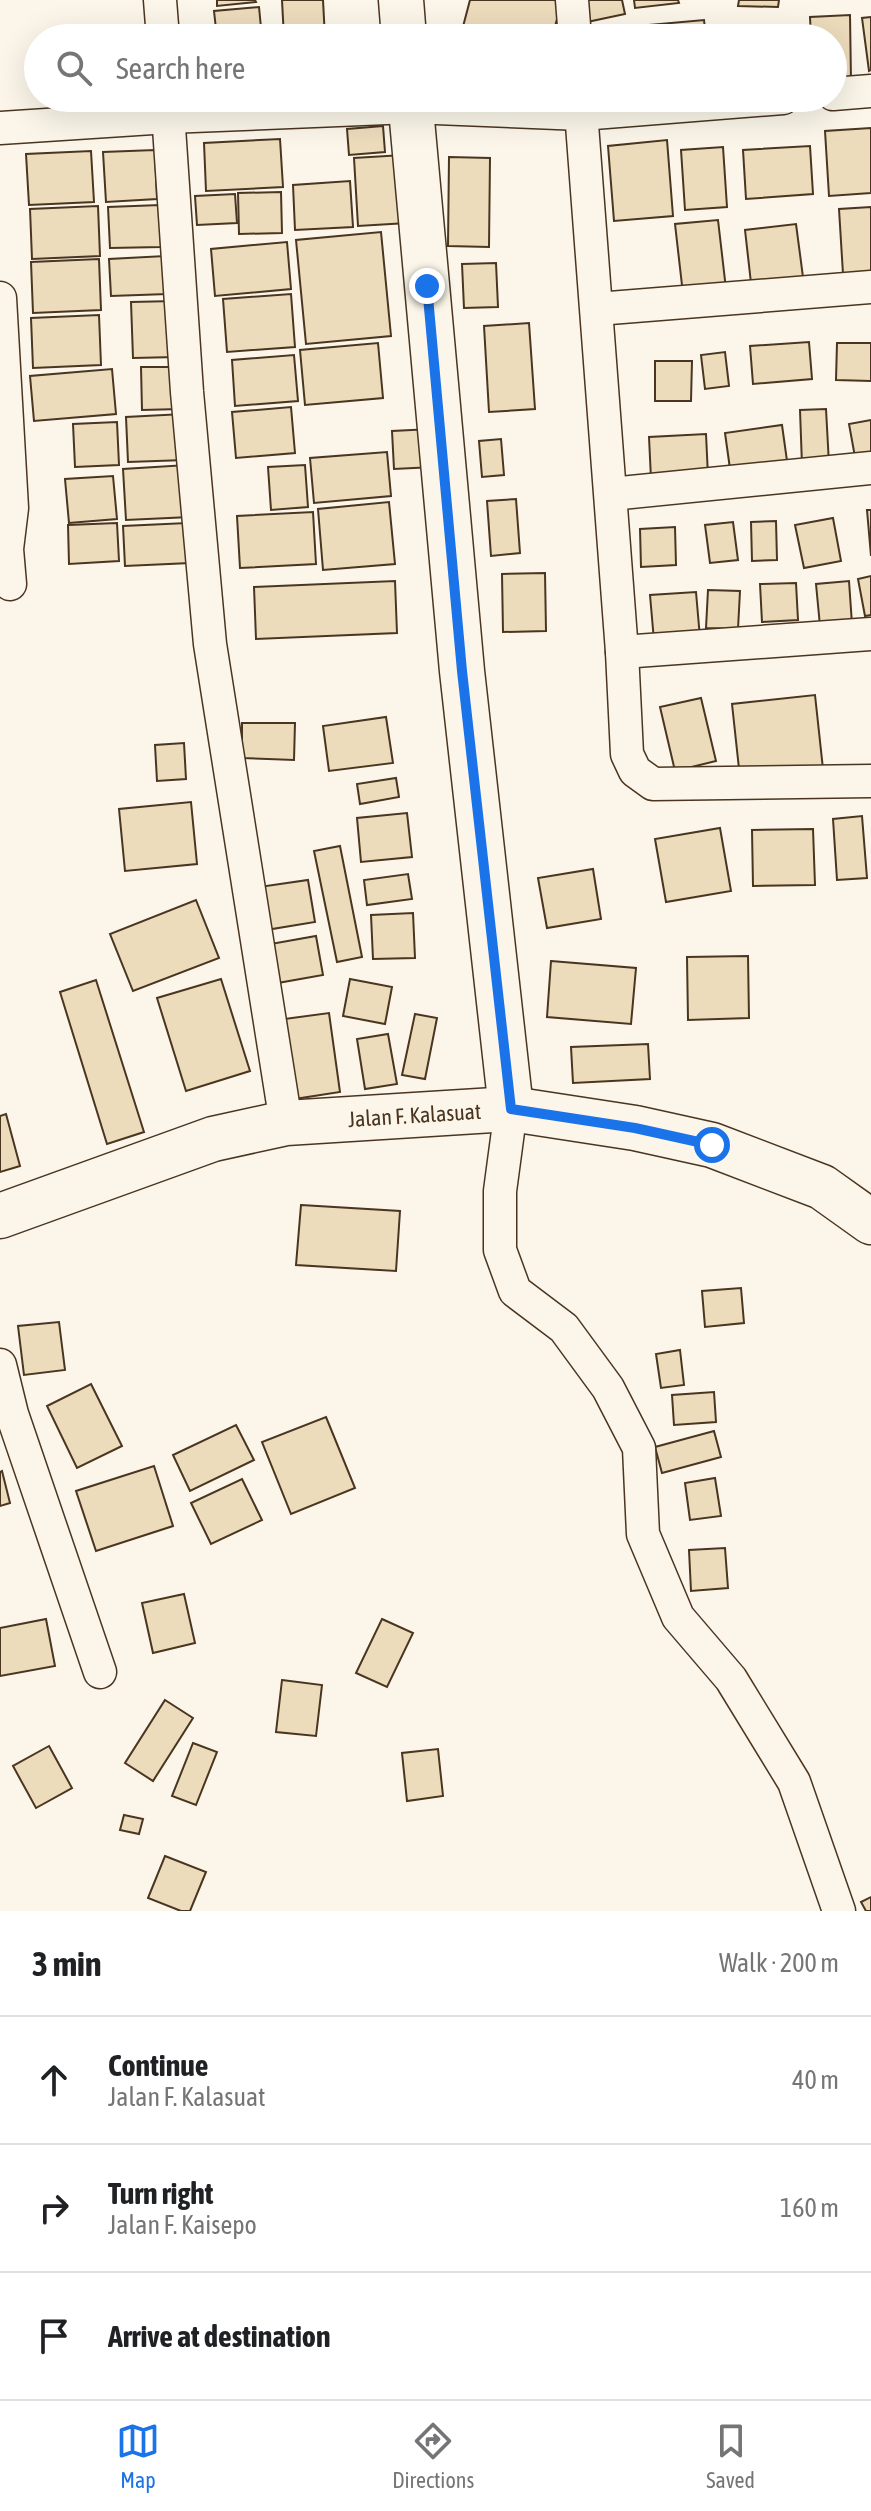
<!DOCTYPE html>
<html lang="en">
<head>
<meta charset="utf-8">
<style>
  body { margin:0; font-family:"Asap Condensed",sans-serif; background:#f6f6f6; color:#202124 }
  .stop { position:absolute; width:24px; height:24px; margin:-18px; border:6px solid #1a73e8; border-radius:50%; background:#fff }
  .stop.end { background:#1a73e8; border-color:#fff; box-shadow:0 2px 8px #0008 }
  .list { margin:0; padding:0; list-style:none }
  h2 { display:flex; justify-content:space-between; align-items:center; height:104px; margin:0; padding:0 32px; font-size:34px }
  h2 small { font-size:26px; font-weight:400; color:#757577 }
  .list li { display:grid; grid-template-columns:52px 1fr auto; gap:24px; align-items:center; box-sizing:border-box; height:128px; padding:0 32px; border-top:2px solid #e0e0e0 }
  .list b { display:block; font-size:30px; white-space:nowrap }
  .list p { margin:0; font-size:26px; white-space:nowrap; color:#757577 }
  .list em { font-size:26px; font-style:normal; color:#757577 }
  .icon { flex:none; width:44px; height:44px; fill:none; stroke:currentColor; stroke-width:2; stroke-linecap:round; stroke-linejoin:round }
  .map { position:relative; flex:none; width:871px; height:1911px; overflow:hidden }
  .search { position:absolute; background:#fff; box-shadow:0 8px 32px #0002; left:24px; right:24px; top:24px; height:88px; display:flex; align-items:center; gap:20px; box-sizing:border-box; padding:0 28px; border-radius:44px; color:#757577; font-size:30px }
  .sheet { height:488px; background:#fff }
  nav { display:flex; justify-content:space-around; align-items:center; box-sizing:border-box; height:112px; border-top:2px solid #e0e0e0; background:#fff; font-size:22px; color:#757577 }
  nav a { display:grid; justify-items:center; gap:4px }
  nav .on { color:#1a73e8 }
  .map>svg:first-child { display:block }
</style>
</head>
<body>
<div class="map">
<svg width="871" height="1911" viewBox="0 0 871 1911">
  <rect width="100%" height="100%" fill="#fbf6e9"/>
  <g fill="#ecdcbc" stroke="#4a3520" stroke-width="2">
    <polygon points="217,0 255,0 256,2 217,6"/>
    <polygon points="282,0 323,0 325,38 284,38"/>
    <polygon points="470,0 562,0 552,38 460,38"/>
    <polygon points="582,0 622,0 625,14 587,22"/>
    <polygon points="634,0 678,0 679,3 635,8"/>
    <polygon points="739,0 779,0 778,7 738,6"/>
    <polygon points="259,7 262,38 217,38 214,11"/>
    <polygon points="850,15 851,82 833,82 833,38 811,38 810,17"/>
    <polygon points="871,17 871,70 869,71 862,18"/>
    <polygon points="704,20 706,38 617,38 616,28"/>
    <polygon points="769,27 771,38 728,38 728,36"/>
    <polygon points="383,126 385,152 349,155 347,129"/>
    <polygon points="871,128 871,193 829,196 825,131"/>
    <polygon points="280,139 283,187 206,191 204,143"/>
    <polygon points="667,140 673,216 614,221 608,146"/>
    <polygon points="810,146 813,194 746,199 743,150"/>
    <polygon points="723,147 727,207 685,210 681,150"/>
    <polygon points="155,150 157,199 106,202 103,152"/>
    <polygon points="91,151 94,202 29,205 26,154"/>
    <polygon points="403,155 407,223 358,226 354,158"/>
    <polygon points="449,157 490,158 489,247 448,246"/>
    <polygon points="350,181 353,227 295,230 293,185"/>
    <polygon points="281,192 282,233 239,234 238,193"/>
    <polygon points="235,194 237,223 197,225 195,196"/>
    <polygon points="160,205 161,247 110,248 108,207"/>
    <polygon points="98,206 100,256 32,259 30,209"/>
    <polygon points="871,207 871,272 843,274 839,209"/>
    <polygon points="718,220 726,289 683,294 675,224"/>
    <polygon points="796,224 803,277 751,283 745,230"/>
    <polygon points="381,232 391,336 306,344 296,240"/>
    <polygon points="287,242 291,289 215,296 211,249"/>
    <polygon points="165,256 167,294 111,296 109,259"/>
    <polygon points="99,259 101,310 33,313 31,262"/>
    <polygon points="496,263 498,307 464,308 462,264"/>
    <polygon points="291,294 295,347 227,352 223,299"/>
    <polygon points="175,301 176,357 133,358 131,302"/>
    <polygon points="99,315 101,365 33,368 31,318"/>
    <polygon points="529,323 535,409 489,412 484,326"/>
    <polygon points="809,342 812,379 753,384 750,346"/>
    <polygon points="378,343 383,398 305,405 300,350"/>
    <polygon points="837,343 871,343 871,381 836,380"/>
    <polygon points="725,352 729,386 705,389 701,355"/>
    <polygon points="294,355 298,401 235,406 232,360"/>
    <polygon points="655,361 692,361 691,401 655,401"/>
    <polygon points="141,367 180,367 180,409 142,410"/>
    <polygon points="112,369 116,414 34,421 30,376"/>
    <polygon points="291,407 295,453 236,458 232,412"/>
    <polygon points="826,409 829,464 802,465 800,410"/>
    <polygon points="183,414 185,460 128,462 126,417"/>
    <polygon points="871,420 871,454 855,457 849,424"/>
    <polygon points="117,422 119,465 75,467 73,424"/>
    <polygon points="782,425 788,468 731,476 725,433"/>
    <polygon points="432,429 434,467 394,469 392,431"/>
    <polygon points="706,434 708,476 651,479 649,437"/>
    <polygon points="501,439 504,475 482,477 479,441"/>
    <polygon points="387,452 391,496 314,503 310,458"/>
    <polygon points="187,465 190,517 126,520 123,469"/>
    <polygon points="305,465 308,507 271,510 268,467"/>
    <polygon points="113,476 117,519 69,523 65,479"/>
    <polygon points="516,499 520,553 491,556 487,501"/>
    <polygon points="389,502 395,564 323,570 318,509"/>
    <polygon points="867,510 871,510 871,556"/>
    <polygon points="313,512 316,564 240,568 237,516"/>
    <polygon points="833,518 841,561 804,568 795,525"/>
    <polygon points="776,521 777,560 752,561 751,522"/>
    <polygon points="733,522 738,560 710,563 705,525"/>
    <polygon points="117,523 119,561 69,564 68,525"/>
    <polygon points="187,523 190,563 125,566 123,526"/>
    <polygon points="675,527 676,565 641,567 640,529"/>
    <polygon points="545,573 546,631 503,632 502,574"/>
    <polygon points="871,576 871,615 865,616 858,579"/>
    <polygon points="395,581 397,633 256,639 254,587"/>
    <polygon points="849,581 852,624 820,626 816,584"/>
    <polygon points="796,583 798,620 762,622 760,584"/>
    <polygon points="708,590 740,591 738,629 706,628"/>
    <polygon points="696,592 700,638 654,641 650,595"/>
    <polygon points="815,695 823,769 740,778 732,704"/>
    <polygon points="701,698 716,761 675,771 660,707"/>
    <polygon points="386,717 393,763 329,771 323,726"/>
    <polygon points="242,723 295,723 294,760 242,758"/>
    <polygon points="184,743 186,779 157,781 155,745"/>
    <polygon points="396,778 399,797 360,804 357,784"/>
    <polygon points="191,802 197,864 125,871 119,809"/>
    <polygon points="407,813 412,857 361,862 357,818"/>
    <polygon points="862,816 867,878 837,880 833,819"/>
    <polygon points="720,828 731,891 666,902 655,839"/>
    <polygon points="813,829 815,885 753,886 752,830"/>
    <polygon points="340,846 362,957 337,962 314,851"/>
    <polygon points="593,869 601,919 547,928 538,878"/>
    <polygon points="408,874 412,899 367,905 364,880"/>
    <polygon points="308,880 315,922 266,930 259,887"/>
    <polygon points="196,900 219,958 133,991 110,934"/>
    <polygon points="413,913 415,958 373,959 371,915"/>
    <polygon points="316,936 323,975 272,984 265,945"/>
    <polygon points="748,956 749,1018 688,1020 687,957"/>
    <polygon points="551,961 636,968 631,1024 547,1017"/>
    <polygon points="221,979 250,1071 186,1091 157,998"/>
    <polygon points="350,979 392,987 385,1024 343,1016"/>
    <polygon points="96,980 144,1132 107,1144 60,992"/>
    <polygon points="329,1013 340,1092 288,1100 277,1020"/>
    <polygon points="415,1014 437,1018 425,1079 402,1075"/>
    <polygon points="388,1034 397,1084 365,1089 357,1039"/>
    <polygon points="648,1044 650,1079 573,1083 571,1047"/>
    <polygon points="6,1114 20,1166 0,1172 0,1116"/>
    <polygon points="301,1205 400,1211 396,1271 296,1265"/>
    <polygon points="741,1288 744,1323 705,1327 702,1291"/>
    <polygon points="59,1322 65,1370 24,1375 18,1326"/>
    <polygon points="680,1350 684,1385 661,1388 656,1354"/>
    <polygon points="91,1384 122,1446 77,1468 47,1406"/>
    <polygon points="714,1392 716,1422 674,1425 672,1395"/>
    <polygon points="326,1417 355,1488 291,1514 262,1442"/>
    <polygon points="236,1425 254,1460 190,1491 173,1455"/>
    <polygon points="714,1431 721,1457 662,1473 655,1447"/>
    <polygon points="154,1466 173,1526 96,1551 76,1491"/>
    <polygon points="2,1471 10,1503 0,1506 0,1472"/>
    <polygon points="715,1478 721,1516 690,1520 685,1483"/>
    <polygon points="242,1479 262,1520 211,1544 191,1503"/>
    <polygon points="725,1548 728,1588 691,1591 689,1550"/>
    <polygon points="184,1594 195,1643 153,1653 142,1603"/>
    <polygon points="46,1619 55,1666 0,1676 0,1628"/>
    <polygon points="382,1619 413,1633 387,1687 356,1673"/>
    <polygon points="282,1680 322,1685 316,1736 276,1732"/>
    <polygon points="165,1700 193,1718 153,1781 125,1763"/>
    <polygon points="193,1743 217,1752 196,1805 172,1796"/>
    <polygon points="49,1746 72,1788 36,1808 13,1766"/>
    <polygon points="438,1749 443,1796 407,1801 402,1753"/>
    <polygon points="124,1815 143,1819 139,1834 120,1830"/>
    <polygon points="165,1856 206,1872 190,1911 181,1911 148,1898"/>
    <polygon points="871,1897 871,1911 866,1911 861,1902"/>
  </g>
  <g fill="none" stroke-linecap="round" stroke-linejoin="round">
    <g stroke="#4a3520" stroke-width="35">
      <g id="street">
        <polyline points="160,0 163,38"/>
        <polyline points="572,0 575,38"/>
        <polyline points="833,94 871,91"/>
        <polyline points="167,98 187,392 210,644 286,1123"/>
        <polyline points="580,98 622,652 627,754 635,771 653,784 871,781"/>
        <polyline points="0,128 168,117 411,107 581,114 783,98"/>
        <polyline points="0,298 12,508 7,549 10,584"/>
        <polyline points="597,309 871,287"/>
        <polyline points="611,494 871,468"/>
        <polyline points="622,652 871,634"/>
        <polyline points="511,1109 500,1191 500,1250 515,1291 564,1328 608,1388 639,1448 643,1534 678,1617 731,1679 794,1782 839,1911"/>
        <polyline points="0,1365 12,1414 100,1672"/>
      </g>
    </g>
    <g stroke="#4a3520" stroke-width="47">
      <g id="secondary">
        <polyline points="401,0 404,38"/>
        <polyline points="410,98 462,671 511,1109"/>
        <path id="s1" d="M0 1216 213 1139 286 1123 511 1109 635 1128 712 1145 822 1187 871 1222"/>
      </g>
    </g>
    <use href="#street" stroke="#fbf6e9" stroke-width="32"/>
    <use href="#secondary" stroke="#fbf6e9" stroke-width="44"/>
  </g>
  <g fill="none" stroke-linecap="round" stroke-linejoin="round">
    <polyline stroke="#1a73e8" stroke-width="10" points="427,286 462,671 511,1109 635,1128 712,1145"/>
  </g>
  <g text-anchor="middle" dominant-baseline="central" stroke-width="6" stroke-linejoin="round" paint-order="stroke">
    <g font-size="22" fill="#4a3520" stroke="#fbf6e9">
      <text stroke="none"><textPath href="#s1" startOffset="430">Jalan F. Kalasuat</textPath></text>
    </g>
  </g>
</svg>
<div class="stop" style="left:712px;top:1145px"></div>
<div class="stop end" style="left:427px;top:286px"></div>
<div class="search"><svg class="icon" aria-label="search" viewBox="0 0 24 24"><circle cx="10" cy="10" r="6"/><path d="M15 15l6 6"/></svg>Search here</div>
</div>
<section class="sheet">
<h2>3 min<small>Walk · 200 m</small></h2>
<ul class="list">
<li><svg class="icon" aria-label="ahead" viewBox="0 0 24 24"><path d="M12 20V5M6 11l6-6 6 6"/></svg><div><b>Continue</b><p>Jalan F. Kalasuat</p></div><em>40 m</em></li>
<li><svg class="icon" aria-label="right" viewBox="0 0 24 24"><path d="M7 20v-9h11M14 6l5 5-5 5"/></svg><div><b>Turn right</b><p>Jalan F. Kaisepo</p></div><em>160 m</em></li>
<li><svg class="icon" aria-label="arrive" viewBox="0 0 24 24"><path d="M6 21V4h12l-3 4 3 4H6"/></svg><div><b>Arrive at destination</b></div></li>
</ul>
</section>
<nav>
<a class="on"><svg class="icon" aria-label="map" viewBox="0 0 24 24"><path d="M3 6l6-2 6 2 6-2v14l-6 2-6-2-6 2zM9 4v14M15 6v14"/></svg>Map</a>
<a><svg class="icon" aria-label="directions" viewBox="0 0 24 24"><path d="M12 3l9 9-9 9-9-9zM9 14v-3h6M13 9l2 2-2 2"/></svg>Directions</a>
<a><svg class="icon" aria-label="saved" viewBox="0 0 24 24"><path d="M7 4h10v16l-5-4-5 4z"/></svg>Saved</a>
</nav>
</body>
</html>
